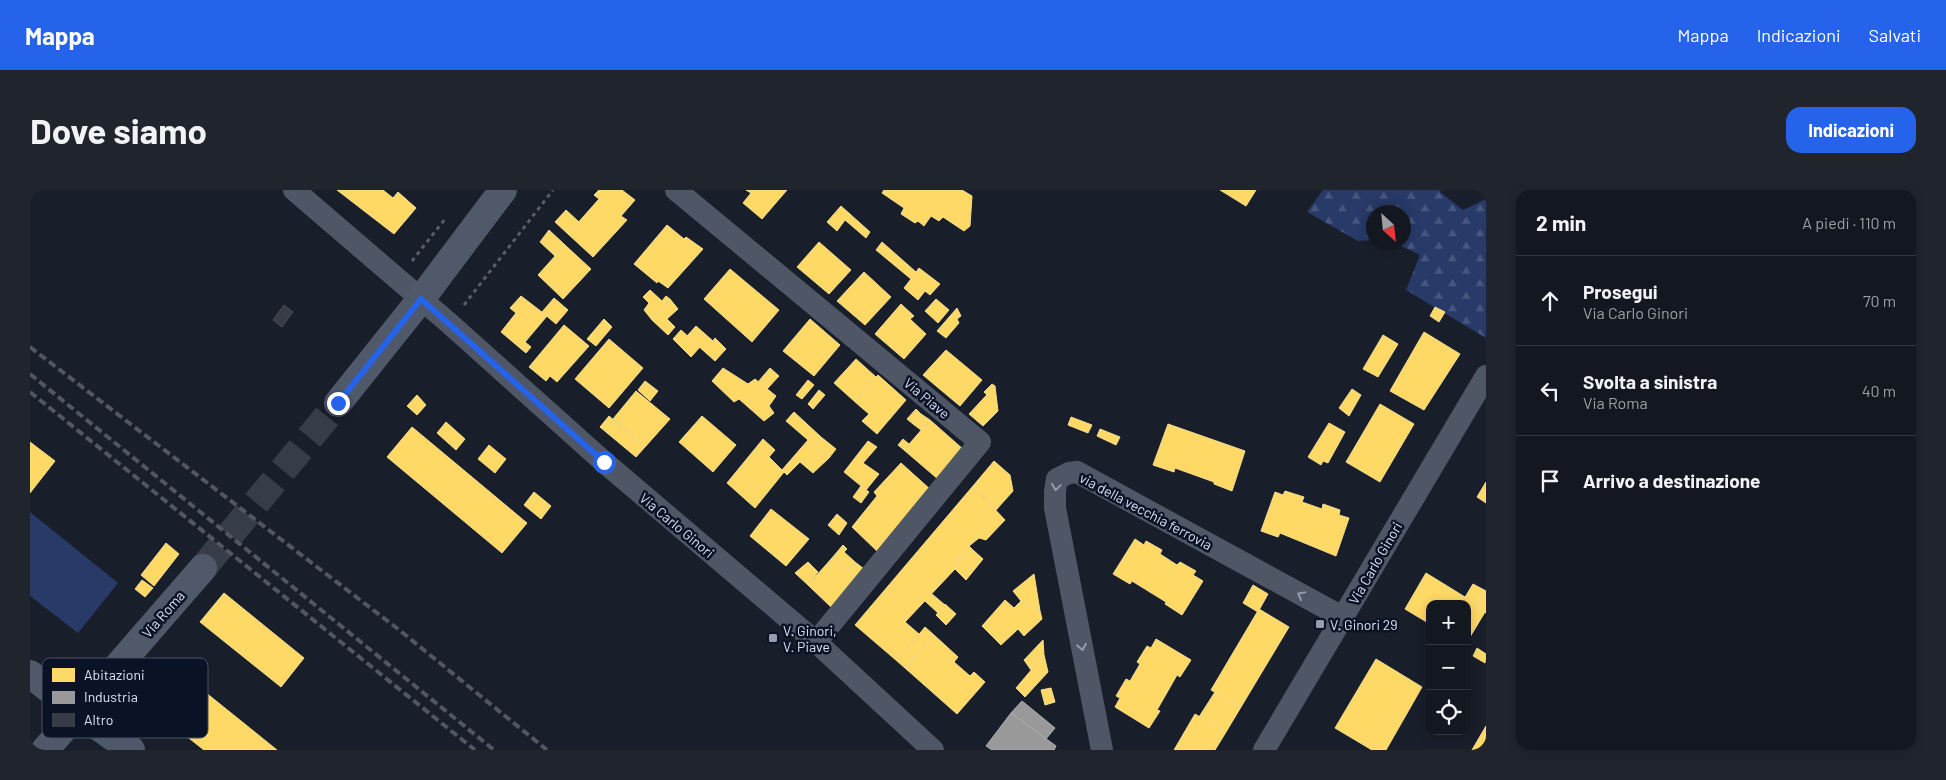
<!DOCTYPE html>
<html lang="it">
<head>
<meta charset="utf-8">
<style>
  body { margin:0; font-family:Barlow,sans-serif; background:#20242d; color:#f1f3f6 }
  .controls { position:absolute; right:15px; bottom:15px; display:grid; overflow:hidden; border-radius:10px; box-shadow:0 2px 12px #0003 }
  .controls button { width:45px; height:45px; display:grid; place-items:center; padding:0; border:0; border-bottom:1px solid #32363e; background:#131720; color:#f1f3f6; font:25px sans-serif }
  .compass { position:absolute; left:1336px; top:15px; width:45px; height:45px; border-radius:50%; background:#131720; box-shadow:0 2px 12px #0003; rotate:153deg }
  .stop { position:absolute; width:15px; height:15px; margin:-11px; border:4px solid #2563eb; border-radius:50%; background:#fff }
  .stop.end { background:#2563eb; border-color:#fff; box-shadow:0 1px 5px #0008 }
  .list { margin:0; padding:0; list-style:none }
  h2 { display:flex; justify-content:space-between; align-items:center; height:65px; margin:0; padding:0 20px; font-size:21px }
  h2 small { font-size:16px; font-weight:400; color:#9d9fa5 }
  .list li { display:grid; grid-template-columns:32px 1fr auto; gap:15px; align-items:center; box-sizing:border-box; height:90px; padding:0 20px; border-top:1px solid #32363e }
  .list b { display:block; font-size:19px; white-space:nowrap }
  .list p { margin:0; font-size:16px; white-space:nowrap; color:#9d9fa5 }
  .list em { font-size:16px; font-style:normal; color:#9d9fa5 }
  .icon { flex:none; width:28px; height:28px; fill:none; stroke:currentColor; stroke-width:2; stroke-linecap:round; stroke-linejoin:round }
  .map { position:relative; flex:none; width:1456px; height:560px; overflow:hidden; border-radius:15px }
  header { display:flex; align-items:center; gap:30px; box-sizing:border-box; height:70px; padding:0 25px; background:#2563eb; color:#fff }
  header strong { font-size:24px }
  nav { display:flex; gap:28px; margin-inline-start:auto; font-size:18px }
  .intro { display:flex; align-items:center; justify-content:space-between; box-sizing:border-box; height:120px; padding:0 30px }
  h1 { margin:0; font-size:35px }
  .button { padding:12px 22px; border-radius:15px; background:#2563eb; color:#fff; font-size:18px; font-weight:700 }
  main { display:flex; gap:30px; padding:0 30px }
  aside { flex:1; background:#131720; border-radius:15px; box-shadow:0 2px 12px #0003 }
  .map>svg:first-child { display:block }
</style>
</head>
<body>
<header>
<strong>Mappa</strong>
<nav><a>Mappa</a><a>Indicazioni</a><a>Salvati</a></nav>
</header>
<div class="intro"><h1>Dove siamo</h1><a class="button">Indicazioni</a></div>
<main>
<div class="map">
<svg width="1456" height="560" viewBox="0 0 1456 560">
  <defs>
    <pattern id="forest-firs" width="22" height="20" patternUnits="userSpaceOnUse" patternTransform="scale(1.25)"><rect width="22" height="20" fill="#273a68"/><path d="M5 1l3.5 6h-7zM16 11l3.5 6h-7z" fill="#46567e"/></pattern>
  </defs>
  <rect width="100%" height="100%" fill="#191f2a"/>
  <polygon fill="#273a68" points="0,322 88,393 48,443 0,406"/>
  <polygon fill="url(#forest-firs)" points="1293,0 1411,0 1410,2 1433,20 1456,9 1456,148 1376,100 1390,65 1365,53 1374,52 1374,22 1344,22 1343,50 1328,51 1277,22"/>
  <g fill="#ffd966" stroke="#f4db8f">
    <polygon points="307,0 353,0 363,8 368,2 386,18 364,44"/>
    <polygon points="569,0 592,0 605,10 591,26 597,30 563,67 538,44 569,9 564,5"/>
    <polygon points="716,0 757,0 732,29 713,13 721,3"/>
    <polygon points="854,0 932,0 942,6 940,36 934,41 913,27 909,31 901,26 894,36 888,31 885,33 871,24 874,18 852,3"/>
    <polygon points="1190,0 1226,0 1216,16"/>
    <polygon points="811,16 840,42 836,48 815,30 807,41 797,32"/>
    <polygon points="536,20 549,32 538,44 525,32"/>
    <polygon points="637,35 654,49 656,47 673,59 638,98 628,91 627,93 604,74"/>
    <polygon points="519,40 535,55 525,66 510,52"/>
    <polygon points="789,52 821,80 799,104 767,77"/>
    <polygon points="852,52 886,82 889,78 910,94 900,105 895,101 888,110 874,98 881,89 846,60"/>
    <polygon points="535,55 561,79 533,109 508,85"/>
    <polygon points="700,79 749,120 722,152 674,109"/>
    <polygon points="834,82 861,107 835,135 807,111"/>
    <polygon points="620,100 632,111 636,106 640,109 622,130 614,120 619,113 613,107"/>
    <polygon points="491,106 517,126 490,158 471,142 486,123 480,118"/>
    <polygon points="524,108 538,120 526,134 512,122"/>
    <polygon points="640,109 648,119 637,129 645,137 638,145 622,130"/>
    <polygon points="906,109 919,120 908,133 895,121"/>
    <polygon points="871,114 884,126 880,129 896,144 874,169 845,144"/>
    <polygon points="1405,117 1415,122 1409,132 1400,126"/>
    <polygon points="927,118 931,126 927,129 929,133 916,148 907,141"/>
    <polygon points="574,129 582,137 566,156 557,149"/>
    <polygon points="780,129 810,155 784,186 753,161"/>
    <polygon points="534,135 559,156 527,192 520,186 516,191 499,177"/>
    <polygon points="666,136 683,151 685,148 696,159 685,171 657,146"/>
    <polygon points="651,140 670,157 661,167 643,149"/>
    <polygon points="1394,142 1430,164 1394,220 1360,201"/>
    <polygon points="1353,145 1368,154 1348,187 1333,179"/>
    <polygon points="579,149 613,178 579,218 545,189"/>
    <polygon points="495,152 501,157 496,163 490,158"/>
    <polygon points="916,160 952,190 930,216 893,185"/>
    <polygon points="826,169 846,187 824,211 804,193"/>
    <polygon points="693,178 718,194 725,189 746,206 739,216 744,223 734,231 709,209 704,212 682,191"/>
    <polygon points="740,178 749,186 737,199 728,192"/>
    <polygon points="848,185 876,210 847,244 832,231 839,224 824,211"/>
    <polygon points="778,190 784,195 772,209 766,205"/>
    <polygon points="615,191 628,201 620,211 608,200"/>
    <polygon points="962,194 965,196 957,205 954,202"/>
    <polygon points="965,196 968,221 953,236 939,224"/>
    <polygon points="1322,199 1331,205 1319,226 1309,218"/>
    <polygon points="789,200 795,205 783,219 778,214"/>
    <polygon points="606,201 640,229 615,257 583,229"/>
    <polygon points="387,205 396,215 387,225 377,216"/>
    <polygon points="1350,214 1384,234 1350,292 1316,272"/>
    <polygon points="886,219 891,224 883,234 877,229"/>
    <polygon points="764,222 791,247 785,256 799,268 783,283 770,272 757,285 752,280 778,250 756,231"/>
    <polygon points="891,224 900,230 891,240 883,234"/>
    <polygon points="579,226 615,257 606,267 570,237"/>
    <polygon points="672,226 706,255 683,282 649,252"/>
    <polygon points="1041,227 1062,235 1058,243 1038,235"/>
    <polygon points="900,230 934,260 909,290 874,260"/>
    <polygon points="416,232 435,249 426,260 407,243"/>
    <polygon points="1299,233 1315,242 1298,273 1293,271 1291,275 1278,267"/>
    <polygon points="1138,234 1215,261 1202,301 1184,294 1184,292 1145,278 1144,282 1123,275"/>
    <polygon points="382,237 497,333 472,363 357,267"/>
    <polygon points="1070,239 1090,247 1086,255 1067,246"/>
    <polygon points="791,247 806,259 799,268 785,256"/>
    <polygon points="733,249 745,260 739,267 754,282 725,318 697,293"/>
    <polygon points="873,249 879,254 874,260 868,255"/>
    <polygon points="838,251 847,257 833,273 849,284 836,300 814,282"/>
    <polygon points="0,252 25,271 0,303"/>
    <polygon points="459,255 476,269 465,283 448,269"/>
    <polygon points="964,271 980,285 983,301 966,320 943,296"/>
    <polygon points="871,273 901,300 848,362 822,337 847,306 844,302"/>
    <polygon points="1456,292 1456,313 1447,307"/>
    <polygon points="831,296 839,302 831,313 823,307"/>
    <polygon points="943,296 975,330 956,350 949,348 939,356 943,360 935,368 930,366 924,373 927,376 925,379 875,432 889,444 867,471 825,435"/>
    <polygon points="1255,301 1274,307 1272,312 1292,319 1293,314 1310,320 1309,325 1319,328 1306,366 1250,343 1248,347 1231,341 1245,302 1253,305"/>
    <polygon points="504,302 521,316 511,329 494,315"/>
    <polygon points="741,319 779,349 756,376 720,346"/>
    <polygon points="807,324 817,333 809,345 798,335"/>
    <polygon points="1105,349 1114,355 1116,351 1132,360 1130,364 1147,375 1150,372 1166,381 1163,385 1173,391 1152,425 1135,414 1136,412 1102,391 1100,394 1083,384"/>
    <polygon points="136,353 149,364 124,396 111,385"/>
    <polygon points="813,355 817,359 814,362 825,372 817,381 802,368"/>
    <polygon points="943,360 953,369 936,390 925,379 927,376 924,373 930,366 935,368"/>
    <polygon points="802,368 826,389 802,418 778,395"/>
    <polygon points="778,372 788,382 778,395 765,383"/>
    <polygon points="825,372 834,379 826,389 817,381"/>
    <polygon points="1396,383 1435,407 1431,414 1400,414 1400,434 1375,419"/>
    <polygon points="1004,384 1010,421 991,411 983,401"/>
    <polygon points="112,390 123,398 115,407 105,399"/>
    <polygon points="1443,394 1456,401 1446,417 1455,422 1437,452 1437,414 1431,414"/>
    <polygon points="1223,395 1238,404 1228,422 1213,413"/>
    <polygon points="1456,401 1456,423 1446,417"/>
    <polygon points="194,403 274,468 251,497 170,432"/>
    <polygon points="902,404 915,415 908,423 895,411"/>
    <polygon points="975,410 984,418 991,411 1010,421 1012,429 994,446 988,439 971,455 952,436"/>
    <polygon points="915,414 926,424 916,435 906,425"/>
    <polygon points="1229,419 1259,437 1211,517 1181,500"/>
    <polygon points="895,437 904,445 875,478 867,471"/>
    <polygon points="904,445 928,467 924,472 940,486 944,482 955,492 927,524 875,478"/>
    <polygon points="1126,449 1161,470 1150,487 1147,485 1127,520 1130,521 1119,538 1085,517 1090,508 1086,506 1096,489 1100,491 1110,474 1107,472 1117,456 1121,458"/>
    <polygon points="1013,450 1014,465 1001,480 994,470"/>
    <polygon points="1447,458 1456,464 1455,473 1443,466"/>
    <polygon points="1014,465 1018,482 995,507 986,498"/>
    <polygon points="1346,469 1392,497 1356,560 1342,560 1305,538"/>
    <polygon points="170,498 247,560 174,560 141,534"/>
    <polygon points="1021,498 1025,512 1015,515 1011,500"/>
    <polygon points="1185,502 1211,517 1196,542 1169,527"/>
    <polygon points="1165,524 1196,542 1185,560 1144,560"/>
    <polygon points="1456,536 1456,560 1442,560"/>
  </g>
  <g fill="#999" stroke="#acafb3">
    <polygon points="992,511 1025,538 1016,549 981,523"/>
    <polygon points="981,523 1026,556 1024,560 962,560 956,556"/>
  </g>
  <polygon fill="#383c46" stroke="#494e57" points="254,115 263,122 252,137 243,130"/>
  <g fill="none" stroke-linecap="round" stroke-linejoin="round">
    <polyline stroke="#363c48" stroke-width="28" stroke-dasharray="28 14" stroke-linecap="butt" points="173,378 308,213"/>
    <g stroke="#585d69" stroke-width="3" stroke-dasharray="4 4" stroke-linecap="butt">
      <polyline points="382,71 415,29"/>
      <polyline points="434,115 523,0"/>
    </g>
    <g stroke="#4f5666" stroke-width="22">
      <polyline points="264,0 419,133 574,272 786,452 903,560"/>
      <polyline points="646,0 950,252 786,452"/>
      <polyline points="1072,560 1025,318 1025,301 1027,289 1039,283 1047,282 1314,428"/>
      <polyline points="1234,560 1456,186"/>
    </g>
    <g stroke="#50596a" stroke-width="28">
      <polyline points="308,213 391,109 473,0"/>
      <polyline points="0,484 48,522 101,560"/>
      <polyline points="15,560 173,378"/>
    </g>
    <g stroke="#515662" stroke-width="4" stroke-dasharray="8 4" stroke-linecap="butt">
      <polyline points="0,157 368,439 517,560"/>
      <polyline points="0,184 464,560"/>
      <polyline points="0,202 445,560"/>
    </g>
  </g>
  <defs><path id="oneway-chevron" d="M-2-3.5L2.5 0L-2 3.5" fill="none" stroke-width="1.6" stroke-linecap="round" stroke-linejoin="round" transform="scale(1.25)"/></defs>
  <g stroke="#949caa">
    <use href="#oneway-chevron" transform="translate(1026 297) rotate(98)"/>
    <use href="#oneway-chevron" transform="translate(1271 405) rotate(-151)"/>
    <use href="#oneway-chevron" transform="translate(1052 457) rotate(79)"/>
  </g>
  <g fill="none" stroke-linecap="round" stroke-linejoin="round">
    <polyline stroke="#2563eb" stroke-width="6" points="308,213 391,109 574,272"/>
  </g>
  <g fill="#969daa" stroke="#0a1226" stroke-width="2">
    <rect x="1285" y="429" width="10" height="10" rx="2.5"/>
    <rect x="738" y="443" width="10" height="10" rx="2.5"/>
  </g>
  <g text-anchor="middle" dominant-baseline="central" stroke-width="5" stroke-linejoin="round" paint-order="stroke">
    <g font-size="14" fill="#dae1ef" stroke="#0a1226">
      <text transform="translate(897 208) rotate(40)">Via Piave</text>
      <text transform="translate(1116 321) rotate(28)">via della vecchia ferrovia</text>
      <text transform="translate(647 335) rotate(40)">Via Carlo Ginori</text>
      <text transform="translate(1345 373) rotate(-60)">Via Carlo Ginori</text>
      <text transform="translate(133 424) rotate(-49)">Via Roma</text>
    </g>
    <g font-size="14" fill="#dae1ef" stroke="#0a1226" text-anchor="start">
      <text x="1300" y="434">V. Ginori 29</text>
      <text x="753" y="440">V. Ginori,<tspan x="753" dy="16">V. Piave</tspan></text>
    </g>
  </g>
  <rect x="12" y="468" width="166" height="80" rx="8" fill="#0a1226" stroke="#485062" stroke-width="1"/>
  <rect x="22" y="478" width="23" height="14" fill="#ffd966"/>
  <rect x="22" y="501" width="23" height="13" fill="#999"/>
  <rect x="22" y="523" width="23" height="14" fill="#383c46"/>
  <g font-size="14" fill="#dae1ef">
    <text x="54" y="490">Abitazioni</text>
    <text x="54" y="512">Industria</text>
    <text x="54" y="535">Altro</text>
  </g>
</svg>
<div class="controls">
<button>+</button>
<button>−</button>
<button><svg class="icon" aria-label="locate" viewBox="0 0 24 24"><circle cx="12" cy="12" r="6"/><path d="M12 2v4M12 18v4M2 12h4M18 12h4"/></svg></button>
</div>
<svg class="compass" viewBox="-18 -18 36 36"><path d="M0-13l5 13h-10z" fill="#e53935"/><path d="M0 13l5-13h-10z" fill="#9d9fa5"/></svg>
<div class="stop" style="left:574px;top:272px"></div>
<div class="stop end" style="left:308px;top:213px"></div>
</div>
<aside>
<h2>2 min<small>A piedi · 110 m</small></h2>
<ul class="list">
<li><svg class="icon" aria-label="ahead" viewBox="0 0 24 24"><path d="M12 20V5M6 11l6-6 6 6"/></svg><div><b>Prosegui</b><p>Via Carlo Ginori</p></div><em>70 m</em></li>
<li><svg class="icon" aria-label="left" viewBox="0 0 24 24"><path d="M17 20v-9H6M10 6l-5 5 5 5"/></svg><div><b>Svolta a sinistra</b><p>Via Roma</p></div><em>40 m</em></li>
<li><svg class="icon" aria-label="arrive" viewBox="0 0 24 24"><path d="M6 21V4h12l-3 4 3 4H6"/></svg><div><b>Arrivo a destinazione</b></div></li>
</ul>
</aside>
</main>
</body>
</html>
